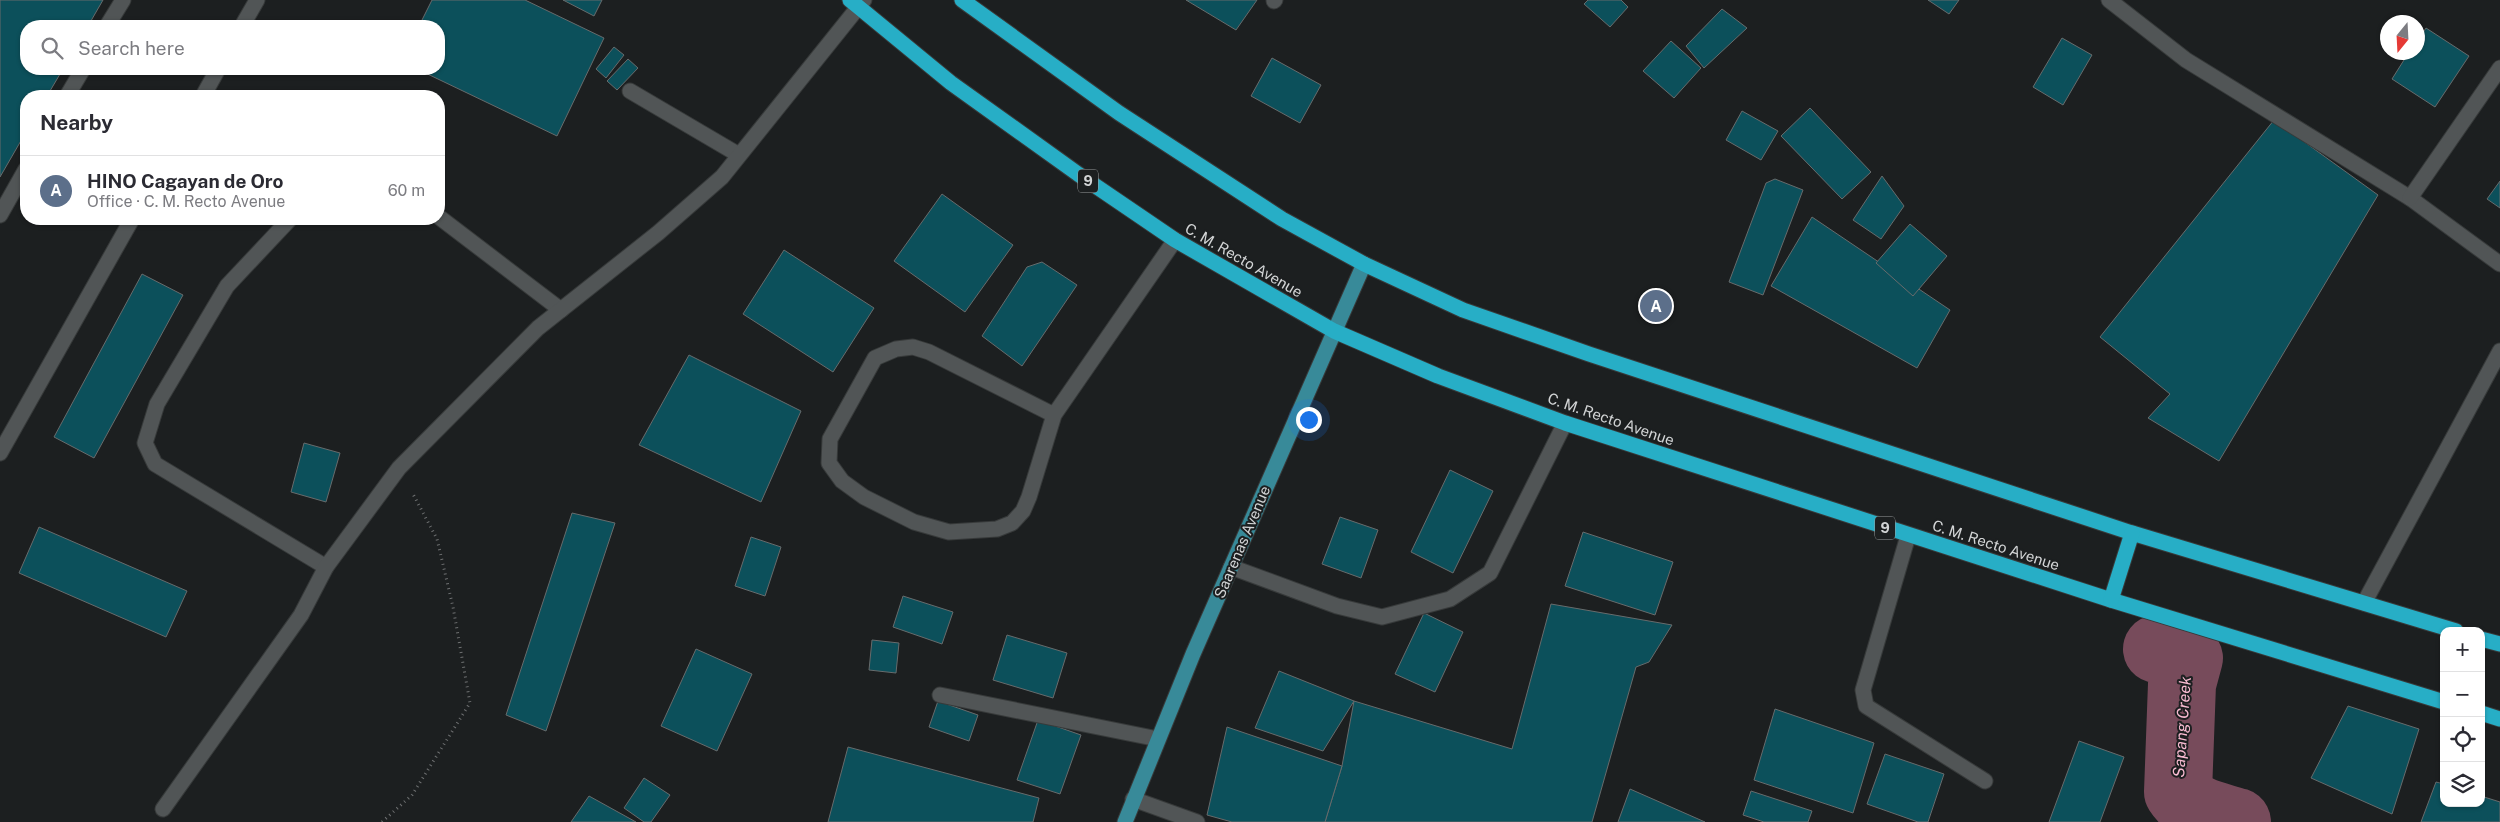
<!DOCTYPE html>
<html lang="en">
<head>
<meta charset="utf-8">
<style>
  body { margin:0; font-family:"Public Sans",sans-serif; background:#f7f7f7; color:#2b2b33 }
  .controls { position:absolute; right:15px; bottom:15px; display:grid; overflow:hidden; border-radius:10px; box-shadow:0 1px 4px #0004 }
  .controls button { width:45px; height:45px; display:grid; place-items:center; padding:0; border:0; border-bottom:1px solid #e1e1e2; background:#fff; color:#2b2b33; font:25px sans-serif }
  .compass { position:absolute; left:2380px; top:15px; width:45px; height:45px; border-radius:50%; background:#fff; box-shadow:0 1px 4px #0004; rotate:198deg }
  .you { position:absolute; left:1308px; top:419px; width:18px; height:18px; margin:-12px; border:4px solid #fff; border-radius:50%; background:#1a73e8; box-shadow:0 0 0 8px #1a73e833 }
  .badge { display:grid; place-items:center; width:32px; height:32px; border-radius:50%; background:#8a5870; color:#fff; font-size:16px; font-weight:700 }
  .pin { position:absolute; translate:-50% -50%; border:2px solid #fff; box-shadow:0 1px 5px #0006 }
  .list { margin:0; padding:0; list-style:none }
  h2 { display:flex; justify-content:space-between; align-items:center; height:65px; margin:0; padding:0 20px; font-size:21px }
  h2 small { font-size:16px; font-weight:400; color:#7c7c81 }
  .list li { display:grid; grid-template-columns:32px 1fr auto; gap:15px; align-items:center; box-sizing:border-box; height:70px; padding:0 20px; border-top:1px solid #e1e1e2 }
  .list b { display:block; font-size:19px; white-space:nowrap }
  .list p { margin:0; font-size:16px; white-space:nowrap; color:#7c7c81 }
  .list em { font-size:16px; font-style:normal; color:#7c7c81 }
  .icon { flex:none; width:28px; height:28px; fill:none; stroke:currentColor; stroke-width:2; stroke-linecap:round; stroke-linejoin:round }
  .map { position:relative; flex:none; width:2500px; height:822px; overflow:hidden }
  .search { position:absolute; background:#fff; box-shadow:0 1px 4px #0004; left:20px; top:20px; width:425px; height:55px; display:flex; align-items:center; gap:12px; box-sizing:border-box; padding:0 18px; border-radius:20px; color:#7c7c81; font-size:19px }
  .panel { position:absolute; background:#fff; box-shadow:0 1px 4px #0004; left:20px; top:90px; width:425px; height:135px; border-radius:20px }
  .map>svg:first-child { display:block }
</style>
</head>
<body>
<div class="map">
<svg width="2500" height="822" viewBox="0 0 2500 822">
  <rect width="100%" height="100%" fill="#1c1f20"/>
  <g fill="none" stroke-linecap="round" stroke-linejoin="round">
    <path stroke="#774b5b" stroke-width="68" d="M2157 649 2189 658 2182 684 2178 792C2191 812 2215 815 2237 822"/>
  </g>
  <g fill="#0c505b" stroke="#676b6c">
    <polygon points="0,0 103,0 88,26 26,26 26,69 63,69 47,96 26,96 26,132 0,177"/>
    <polygon points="432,0 525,0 604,38 557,136 417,69 439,69 439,26 419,26"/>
    <polygon points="563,0 602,0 594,16"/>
    <polygon points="1186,0 1257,0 1236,30"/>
    <polygon points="1588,0 1621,0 1628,7 1610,27 1584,4"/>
    <polygon points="1928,0 1959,0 1949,14"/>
    <polygon points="1722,9 1747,28 1704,68 1686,46"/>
    <polygon points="2426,28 2469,56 2435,107 2392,79 2409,52 2418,52 2418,40"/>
    <polygon points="2062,38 2092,55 2063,105 2033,87"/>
    <polygon points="1671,41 1701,68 1674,98 1643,71"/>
    <polygon points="614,47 624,55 606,78 596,69"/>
    <polygon points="1272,58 1321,85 1300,123 1251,96"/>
    <polygon points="628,59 638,68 617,90 607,81"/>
    <polygon points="1810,108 1871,172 1842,199 1781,136"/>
    <polygon points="1742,111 1778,131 1761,160 1726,140"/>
    <polygon points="2274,120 2378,195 2219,461 2148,418 2170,394 2100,337"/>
    <polygon points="1882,176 1904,206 1881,239 1853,220"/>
    <polygon points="1775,179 1803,190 1763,295 1729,282 1766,183"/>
    <polygon points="2500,181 2500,208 2487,199"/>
    <polygon points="942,194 1013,245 965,312 894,261"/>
    <polygon points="1812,217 1950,310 1917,368 1771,286"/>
    <polygon points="1910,224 1947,256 1913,296 1876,263"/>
    <polygon points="784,250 874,308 833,372 743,314"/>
    <polygon points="1042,262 1077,285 1022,366 982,336 1027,267"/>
    <polygon points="142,274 183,295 94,458 54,437"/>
    <polygon points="689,355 801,411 761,502 639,445"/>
    <polygon points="304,443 340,453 326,502 291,492"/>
    <polygon points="1450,470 1493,491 1453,573 1411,552"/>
    <polygon points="572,513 615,523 546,731 506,715"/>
    <polygon points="1340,517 1378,530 1361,578 1322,564"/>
    <polygon points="39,527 187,591 166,637 19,573"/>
    <polygon points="1583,532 1673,562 1655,615 1565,586"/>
    <polygon points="751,537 781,547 765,596 735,586"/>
    <polygon points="903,596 953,612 942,644 893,627"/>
    <polygon points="1551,604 1672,625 1649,662 1636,667 1592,822 1325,822 1342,766 1354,701 1512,749"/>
    <polygon points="1424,613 1463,632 1435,692 1395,674"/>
    <polygon points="1007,635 1067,653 1053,698 993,680"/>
    <polygon points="872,640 899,643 896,673 869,670"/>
    <polygon points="696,649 752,674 717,751 661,726"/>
    <polygon points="1279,671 1354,701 1323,751 1255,728"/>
    <polygon points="938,701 978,715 969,741 929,727"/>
    <polygon points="2348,706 2419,729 2392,814 2311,778"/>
    <polygon points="1775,709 1874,743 1853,813 1754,780"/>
    <polygon points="1038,720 1081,735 1060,794 1017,780"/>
    <polygon points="1227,727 1342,766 1325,822 1232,822 1207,815"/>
    <polygon points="2079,741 2124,757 2100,822 2049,822"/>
    <polygon points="848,747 1039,798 1033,822 828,822"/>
    <polygon points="1885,754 1944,774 1928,822 1918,822 1867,804"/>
    <polygon points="644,778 670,795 651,822 644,822 624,808"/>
    <polygon points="2436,782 2444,784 2444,803 2481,803 2481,796 2500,802 2500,822 2421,822"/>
    <polygon points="1630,789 1705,822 1618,822"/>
    <polygon points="1751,791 1812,811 1808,822 1764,822 1743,815"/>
    <polygon points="589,796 636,822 571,822"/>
  </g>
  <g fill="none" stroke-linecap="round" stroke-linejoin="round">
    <g stroke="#373a3a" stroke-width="17">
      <g id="minor">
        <polyline points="2109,0 2186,60 2410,198 2500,264"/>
        <polyline points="1274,1 1275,0"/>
        <polyline points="107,26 123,0"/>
        <polyline points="242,26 257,0"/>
        <polyline points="630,91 739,155"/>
        <polyline points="67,96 83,69"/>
        <polyline points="203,96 218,69"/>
        <polyline points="2410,198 2500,68"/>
        <polyline points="0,215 26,169"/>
        <polyline points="439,217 561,310"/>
        <polyline points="290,219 227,286 157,404 145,443 155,464 326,567"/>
        <polyline points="1054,415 929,352 913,347 896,349 875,358 830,439 829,463 842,481 864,497 914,522 949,532 997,529 1012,523 1023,511 1029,497 1054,415 1175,240"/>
        <polyline points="0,453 132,219"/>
        <polyline points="1908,536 1863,690 1866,706 1985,781"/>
        <polyline points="1231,567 1337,606 1382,617 1450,599 1490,573 1565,423"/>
        <polyline points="2364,603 2500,351"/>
        <polyline points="940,695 1158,739"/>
        <polyline points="1133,799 1197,822"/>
        <polyline points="163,809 301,615 326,567 399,468 538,328 658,233 722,177 864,0"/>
      </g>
    </g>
    <g stroke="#373a3a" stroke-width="17">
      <polyline id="major" points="1125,822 1193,654 1364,264"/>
    </g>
    <g stroke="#373a3a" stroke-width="17">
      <g id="highway">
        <polyline points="850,0 951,83 1078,174 1175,240 1334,331 1438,376 1565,423 2111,600 2444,702"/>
        <polyline points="962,0 1119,113 1282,219 1364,264 1463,310 1589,354 2132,533 2456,631"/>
        <polyline points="2111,600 2132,533"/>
        <polyline points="2481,639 2500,644"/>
        <polyline points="2481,713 2500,719"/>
      </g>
    </g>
    <polyline stroke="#6f7172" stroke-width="3" stroke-dasharray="1 4" stroke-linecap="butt" points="382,822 412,795 470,703 453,607 437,539 413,494"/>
    <use href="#minor" stroke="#515556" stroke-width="15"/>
    <use href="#major" stroke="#388a99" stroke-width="15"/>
    <use href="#highway" stroke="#27aec6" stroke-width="15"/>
  </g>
  <g text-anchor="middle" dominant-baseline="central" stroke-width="4" stroke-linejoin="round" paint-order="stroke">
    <g fill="#1c1f20" stroke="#9b9e9f" stroke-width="1">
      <rect x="1078" y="169.5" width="20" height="23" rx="4"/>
      <rect x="1875" y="516.5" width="20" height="23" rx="4"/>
    </g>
    <g font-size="14" font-weight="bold" fill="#d2d4d5">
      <text x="1088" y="181">9</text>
      <text x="1885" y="528">9</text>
    </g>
    <g font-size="15" fill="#d2d4d5" stroke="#1c1f20">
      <text transform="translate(1244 260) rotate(30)">C. M. Recto Avenue</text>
      <text transform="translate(1611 419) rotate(19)">C. M. Recto Avenue</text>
      <text transform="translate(1242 542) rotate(-67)">Saarenas Avenue</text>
      <text transform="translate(1996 545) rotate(18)">C. M. Recto Avenue</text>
    </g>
    <g font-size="16" font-style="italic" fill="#f8bbd1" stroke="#1c1f20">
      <text transform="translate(2182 727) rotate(-86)">Sapang Creek</text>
    </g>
  </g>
</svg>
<div class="controls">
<button>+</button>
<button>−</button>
<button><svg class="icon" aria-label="locate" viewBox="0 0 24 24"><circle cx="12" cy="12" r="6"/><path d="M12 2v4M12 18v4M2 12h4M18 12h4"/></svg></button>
<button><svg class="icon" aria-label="layers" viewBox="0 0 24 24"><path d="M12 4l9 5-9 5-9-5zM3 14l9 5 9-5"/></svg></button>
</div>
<svg class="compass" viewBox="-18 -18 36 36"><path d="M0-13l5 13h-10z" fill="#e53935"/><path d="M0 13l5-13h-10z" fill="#7c7c81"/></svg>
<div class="you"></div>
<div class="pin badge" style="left:1656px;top:306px;background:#5c6f8a">A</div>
<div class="search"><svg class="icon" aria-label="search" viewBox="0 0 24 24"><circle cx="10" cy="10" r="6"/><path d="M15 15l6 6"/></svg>Search here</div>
<section class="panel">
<h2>Nearby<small></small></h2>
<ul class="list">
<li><span class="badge" style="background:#5c6f8a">A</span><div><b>HINO Cagayan de Oro</b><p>Office · C. M. Recto Avenue</p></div><em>60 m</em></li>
</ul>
</section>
</div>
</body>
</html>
